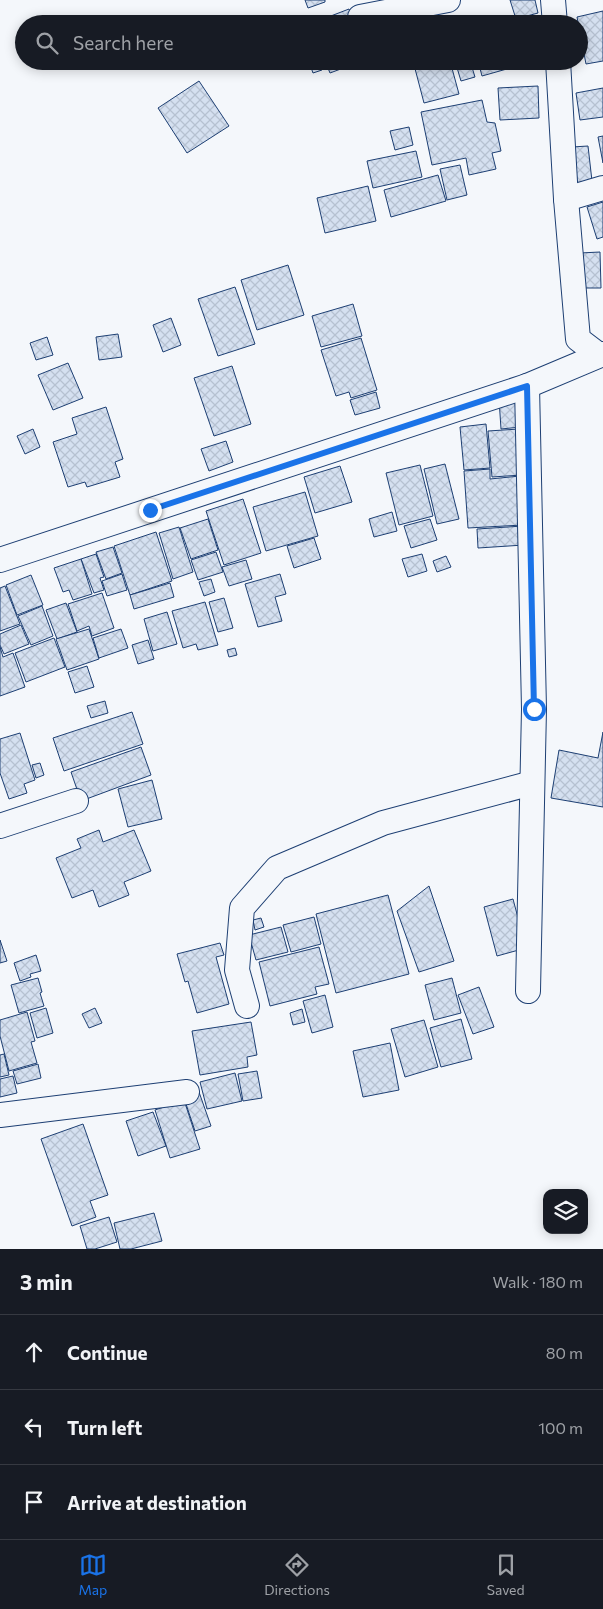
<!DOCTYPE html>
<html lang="en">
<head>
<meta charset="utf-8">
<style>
  body { margin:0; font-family:Commissioner,sans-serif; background:#242831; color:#f1f3f6 }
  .controls { position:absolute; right:15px; bottom:15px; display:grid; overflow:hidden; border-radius:10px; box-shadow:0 2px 12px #0003 }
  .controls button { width:45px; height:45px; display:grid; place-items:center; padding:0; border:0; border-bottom:1px solid #363941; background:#171b24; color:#f1f3f6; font:25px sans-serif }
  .stop { position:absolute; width:15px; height:15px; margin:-11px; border:4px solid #1a73e8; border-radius:50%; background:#fff }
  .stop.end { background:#1a73e8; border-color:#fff; box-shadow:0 1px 5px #0008 }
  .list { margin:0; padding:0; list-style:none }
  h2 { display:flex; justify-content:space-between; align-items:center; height:65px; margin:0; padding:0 20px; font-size:21px }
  h2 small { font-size:16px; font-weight:400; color:#9ea1a6 }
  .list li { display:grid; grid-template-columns:32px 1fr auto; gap:15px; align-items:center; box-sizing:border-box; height:75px; padding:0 20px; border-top:1px solid #363941 }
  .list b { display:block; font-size:19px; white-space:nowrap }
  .list em { font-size:16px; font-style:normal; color:#9ea1a6 }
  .icon { flex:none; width:28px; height:28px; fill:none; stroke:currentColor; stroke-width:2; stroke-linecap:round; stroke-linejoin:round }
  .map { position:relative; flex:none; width:603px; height:1249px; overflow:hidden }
  .search { position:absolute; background:#171b24; box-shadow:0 2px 12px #0003; left:15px; right:15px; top:15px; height:55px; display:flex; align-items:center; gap:12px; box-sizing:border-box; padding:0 18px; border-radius:28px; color:#9ea1a6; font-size:19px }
  .sheet { height:290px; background:#171b24 }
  nav { display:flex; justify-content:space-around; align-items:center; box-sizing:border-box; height:70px; border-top:1px solid #363941; background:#171b24; font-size:14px; color:#9ea1a6 }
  nav a { display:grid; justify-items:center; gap:2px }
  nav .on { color:#1a73e8 }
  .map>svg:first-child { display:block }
</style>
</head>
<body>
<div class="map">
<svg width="603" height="1249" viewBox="0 0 603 1249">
  <defs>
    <pattern id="building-cross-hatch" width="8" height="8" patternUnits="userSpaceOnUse" patternTransform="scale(1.25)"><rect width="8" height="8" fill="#d5e0f0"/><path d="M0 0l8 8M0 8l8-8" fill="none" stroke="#b6c1d1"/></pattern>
  </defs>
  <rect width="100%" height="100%" fill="#f4f7fb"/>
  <g fill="url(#building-cross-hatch)" stroke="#1d3f73">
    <polygon points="305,0 325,0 325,2 308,8"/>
    <polygon points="510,0 535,0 538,13 516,19"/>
    <polygon points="349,9 354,24 310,24"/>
    <polygon points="603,11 603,61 586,64 577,17"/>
    <polygon points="312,61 319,61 322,70 313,73 309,62"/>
    <polygon points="325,61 362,61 330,73"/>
    <polygon points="413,61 450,61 459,94 424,103"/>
    <polygon points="455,61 470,61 475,77 461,81"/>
    <polygon points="478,61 528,61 528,63 482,76"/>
    <polygon points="199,81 229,126 187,153 158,108"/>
    <polygon points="538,86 539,118 500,120 498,88"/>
    <polygon points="603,88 603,117 580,120 576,93"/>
    <polygon points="482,100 487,122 495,123 501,151 492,153 496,169 469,175 466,158 432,165 421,112"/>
    <polygon points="409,127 413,145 395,150 390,131"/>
    <polygon points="603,136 603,163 598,137"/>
    <polygon points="588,146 592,181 576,183 572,147"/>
    <polygon points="416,151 422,177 373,188 367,161"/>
    <polygon points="460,165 467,195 447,200 440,169"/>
    <polygon points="438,175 446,201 391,217 384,190"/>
    <polygon points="368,186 376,221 325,233 317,198"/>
    <polygon points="603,202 603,237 597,239 587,207"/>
    <polygon points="600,252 601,288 581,288 580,253"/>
    <polygon points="288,265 304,315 257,330 241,280"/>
    <polygon points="235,287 255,344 218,356 198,299"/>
    <polygon points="353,304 362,336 321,347 312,316"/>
    <polygon points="171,318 181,345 163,352 153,325"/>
    <polygon points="118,334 122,357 99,360 96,337"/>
    <polygon points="47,337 53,355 36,360 30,343"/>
    <polygon points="361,338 377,390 351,398 349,392 336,396 321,350"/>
    <polygon points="68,363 83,398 53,410 38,375"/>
    <polygon points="232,366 251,424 214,436 194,378"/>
    <polygon points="376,392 380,408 355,415 350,400"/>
    <polygon points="518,397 521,427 501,429 499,399"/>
    <polygon points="106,407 123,459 115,462 120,477 87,487 85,482 68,487 53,442 77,434 72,418"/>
    <polygon points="486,424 490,468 464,470 460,427"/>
    <polygon points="33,429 40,447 25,454 17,436"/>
    <polygon points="519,429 522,475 492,477 488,431"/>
    <polygon points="226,441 233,462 209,471 201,449"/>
    <polygon points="445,464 459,519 437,524 424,469"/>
    <polygon points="420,465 433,516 399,525 386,473"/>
    <polygon points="340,466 352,502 315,513 304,477"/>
    <polygon points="490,469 490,479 520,476 523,525 468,528 464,471"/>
    <polygon points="305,492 318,536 266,551 253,507"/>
    <polygon points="243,499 261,553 224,565 206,511"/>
    <polygon points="392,512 397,531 374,537 369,519"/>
    <polygon points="208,519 218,550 191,559 180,528"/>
    <polygon points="430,519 437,540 411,548 404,526"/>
    <polygon points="523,526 524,545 478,548 477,529"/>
    <polygon points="179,527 193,572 173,579 159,533"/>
    <polygon points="156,532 172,581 130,595 114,546"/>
    <polygon points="314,538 321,559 294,568 287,546"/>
    <polygon points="113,547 122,573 106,579 96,552"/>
    <polygon points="216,552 223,572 198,580 191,560"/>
    <polygon points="96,554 104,577 100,578 104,590 94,593 81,559"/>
    <polygon points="422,554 427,571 408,577 402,559"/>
    <polygon points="446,556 451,567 437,572 433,561"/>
    <polygon points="81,559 92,594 73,600 69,590 63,592 54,568"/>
    <polygon points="246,560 252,579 229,586 222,567"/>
    <polygon points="122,574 127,590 107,596 102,581"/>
    <polygon points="280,574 286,594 275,597 282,621 258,627 245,584"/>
    <polygon points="31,575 43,605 17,615 6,585"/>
    <polygon points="211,579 215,592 204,596 199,582"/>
    <polygon points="170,583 174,597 134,609 130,595"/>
    <polygon points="5,586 20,624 0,631 0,588"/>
    <polygon points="102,593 114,628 92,636 89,626 77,631 68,604"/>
    <polygon points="224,598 233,628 218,632 209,602"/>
    <polygon points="205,602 218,645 198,650 196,644 183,648 172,611"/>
    <polygon points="66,603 77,632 57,639 46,610"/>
    <polygon points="42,606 53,636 31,645 18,616"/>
    <polygon points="167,612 177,644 153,651 144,619"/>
    <polygon points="21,625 29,644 4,654 0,645 0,634"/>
    <polygon points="89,629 99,659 67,670 56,639"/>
    <polygon points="121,629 128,648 99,658 93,638"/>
    <polygon points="54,638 65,667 26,682 15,653"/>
    <polygon points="148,640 154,659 138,664 132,645"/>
    <polygon points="0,647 3,657 13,653 25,687 0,696"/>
    <polygon points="235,648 237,655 229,657 227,650"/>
    <polygon points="87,666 94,687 75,693 68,672"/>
    <polygon points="105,701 108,713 91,718 87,706"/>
    <polygon points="132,712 143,744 64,771 53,738"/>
    <polygon points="603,732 603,807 551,798 559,750 598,758"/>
    <polygon points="20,733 35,780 24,784 27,793 9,799 0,773 0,739"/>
    <polygon points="141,747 151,775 81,801 71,772"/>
    <polygon points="40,763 44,775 36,778 32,765"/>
    <polygon points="152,780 162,819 128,827 118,789"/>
    <polygon points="99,830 103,842 134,830 151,871 124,882 129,895 99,907 93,890 72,898 56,858 81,848 77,839"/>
    <polygon points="429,886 454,961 419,972 397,911"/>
    <polygon points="388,895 409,974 336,993 316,914"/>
    <polygon points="513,899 526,948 497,956 484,907"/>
    <polygon points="314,917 321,944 291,952 283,925"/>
    <polygon points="261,918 264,927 255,930 253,920"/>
    <polygon points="281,927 288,952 256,960 249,935"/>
    <polygon points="0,940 7,961 0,963"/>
    <polygon points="220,943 224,955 216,957 229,1004 197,1013 188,981 185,982 177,954"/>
    <polygon points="319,947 329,984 315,987 317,994 270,1006 259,962"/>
    <polygon points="36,955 41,971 30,974 31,977 20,981 14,963"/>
    <polygon points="38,978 42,992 40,993 44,1006 19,1013 11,985"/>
    <polygon points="452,978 461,1013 434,1020 425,985"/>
    <polygon points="479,987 494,1027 473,1034 458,995"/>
    <polygon points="325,995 333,1027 312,1033 303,1001"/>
    <polygon points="46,1008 53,1033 37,1038 30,1013"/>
    <polygon points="95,1008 102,1023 89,1028 82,1014"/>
    <polygon points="302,1009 305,1022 293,1025 290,1013"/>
    <polygon points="27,1012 35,1041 31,1042 37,1063 9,1071 0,1036 0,1020"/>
    <polygon points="461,1019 472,1059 441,1067 430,1028"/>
    <polygon points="424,1020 438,1067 405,1077 391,1029"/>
    <polygon points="251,1022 257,1055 247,1057 248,1067 200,1075 192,1031"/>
    <polygon points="390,1043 399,1090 363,1097 353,1051"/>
    <polygon points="4,1054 9,1075 0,1077 0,1055"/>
    <polygon points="38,1064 41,1078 17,1084 13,1071"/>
    <polygon points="257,1071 262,1098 243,1101 238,1074"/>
    <polygon points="235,1073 242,1101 207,1109 200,1082"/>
    <polygon points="13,1076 17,1093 0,1097 0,1079"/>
    <polygon points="199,1092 211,1126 195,1131 184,1098"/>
    <polygon points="184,1100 200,1149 170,1158 155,1110"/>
    <polygon points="153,1112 166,1146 138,1156 126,1121"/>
    <polygon points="83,1124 108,1195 90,1201 96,1217 72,1226 41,1139"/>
    <polygon points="154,1213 162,1241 131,1249 120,1249 114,1223"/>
    <polygon points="109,1217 117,1242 95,1249 87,1249 80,1226"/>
  </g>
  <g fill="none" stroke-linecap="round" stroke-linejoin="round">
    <g stroke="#1d3f73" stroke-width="26">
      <g id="street">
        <polyline points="553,0 555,24"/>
        <polyline points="360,17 448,0"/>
        <polyline points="558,61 566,199 578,339 599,355"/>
        <polyline points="566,199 603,188"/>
        <polyline points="527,386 534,709 528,991"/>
        <polyline points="0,560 527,386 603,354"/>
        <polyline points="0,826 76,801"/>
        <polyline points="247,1006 237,970 242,908 277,868 383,823 532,783"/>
        <polyline points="0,1115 187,1092"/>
      </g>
    </g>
    <use href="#street" stroke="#f4f7fb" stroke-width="24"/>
  </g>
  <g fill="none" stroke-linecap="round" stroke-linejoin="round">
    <polyline stroke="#1a73e8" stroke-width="6" points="150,510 527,386 534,709"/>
  </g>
</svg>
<div class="controls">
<button><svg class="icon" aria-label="layers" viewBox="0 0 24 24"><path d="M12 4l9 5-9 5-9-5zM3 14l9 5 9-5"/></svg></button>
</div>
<div class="stop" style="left:534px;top:709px"></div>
<div class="stop end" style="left:150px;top:510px"></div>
<div class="search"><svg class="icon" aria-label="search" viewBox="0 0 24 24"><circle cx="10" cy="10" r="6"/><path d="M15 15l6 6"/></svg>Search here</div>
</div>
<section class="sheet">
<h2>3 min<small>Walk · 180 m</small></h2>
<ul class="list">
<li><svg class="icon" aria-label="ahead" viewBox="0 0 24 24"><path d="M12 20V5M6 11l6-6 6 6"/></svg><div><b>Continue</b></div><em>80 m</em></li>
<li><svg class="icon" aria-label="left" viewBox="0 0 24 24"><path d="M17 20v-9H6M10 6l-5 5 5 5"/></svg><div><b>Turn left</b></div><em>100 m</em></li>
<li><svg class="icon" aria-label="arrive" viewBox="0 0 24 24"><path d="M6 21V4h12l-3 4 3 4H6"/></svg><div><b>Arrive at destination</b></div></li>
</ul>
</section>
<nav>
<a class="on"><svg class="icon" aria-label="map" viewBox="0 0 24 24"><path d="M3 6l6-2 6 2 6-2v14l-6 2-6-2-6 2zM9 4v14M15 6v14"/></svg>Map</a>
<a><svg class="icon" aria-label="directions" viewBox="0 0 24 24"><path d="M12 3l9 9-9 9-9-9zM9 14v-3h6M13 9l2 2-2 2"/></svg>Directions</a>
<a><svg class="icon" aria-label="saved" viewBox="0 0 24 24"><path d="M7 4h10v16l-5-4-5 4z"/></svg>Saved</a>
</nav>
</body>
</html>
